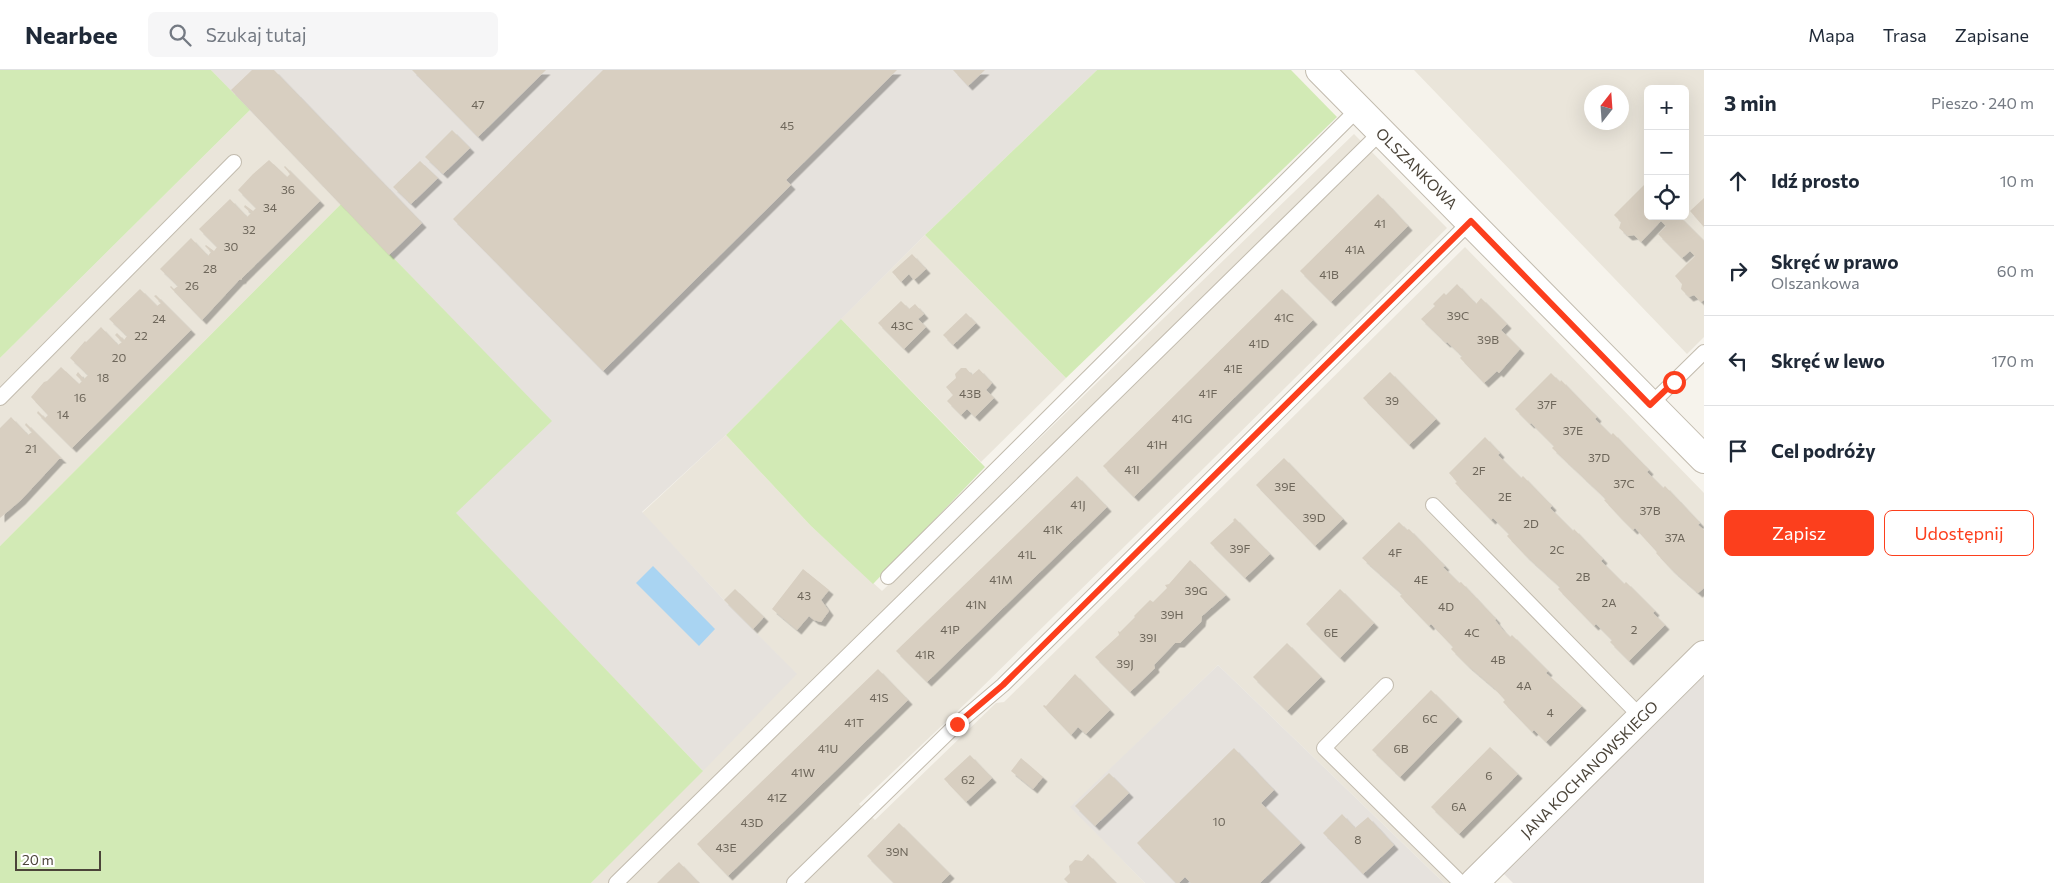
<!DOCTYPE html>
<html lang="pl">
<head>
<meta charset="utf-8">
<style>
  body { margin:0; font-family:Commissioner,sans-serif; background:#f6f6f7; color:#1f2937 }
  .controls { position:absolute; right:15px; top:15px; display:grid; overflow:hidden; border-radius:8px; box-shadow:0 5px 20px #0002 }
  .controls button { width:45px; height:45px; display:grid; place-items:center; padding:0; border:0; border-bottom:1px solid #e0e1e3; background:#fff; color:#1f2937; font:25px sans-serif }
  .compass { position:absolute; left:1584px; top:15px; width:45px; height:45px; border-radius:50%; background:#fff; box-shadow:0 5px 20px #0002; rotate:17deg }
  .scale { position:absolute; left:15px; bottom:12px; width:86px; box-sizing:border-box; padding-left:5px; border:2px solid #4b4439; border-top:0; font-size:14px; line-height:18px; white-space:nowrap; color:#4b4439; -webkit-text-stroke:4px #fff; paint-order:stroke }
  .stop { position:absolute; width:15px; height:15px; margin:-11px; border:4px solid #fc3f1d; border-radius:50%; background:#fff }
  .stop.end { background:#fc3f1d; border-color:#fff; box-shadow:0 1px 5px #0008 }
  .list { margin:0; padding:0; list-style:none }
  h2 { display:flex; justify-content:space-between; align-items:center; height:65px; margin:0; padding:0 20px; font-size:21px }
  h2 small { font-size:16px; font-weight:400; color:#747a83 }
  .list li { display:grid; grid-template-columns:32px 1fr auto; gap:15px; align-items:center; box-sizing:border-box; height:90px; padding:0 20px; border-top:1px solid #e0e1e3 }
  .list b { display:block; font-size:19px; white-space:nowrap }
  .list p { margin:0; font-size:16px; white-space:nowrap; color:#747a83 }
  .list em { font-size:16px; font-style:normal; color:#747a83 }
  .actions { display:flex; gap:10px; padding:15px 20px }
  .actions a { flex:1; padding:11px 0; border:1px solid #fc3f1d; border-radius:8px; text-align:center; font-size:18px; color:#fc3f1d }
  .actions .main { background:#fc3f1d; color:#fff }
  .icon { flex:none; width:28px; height:28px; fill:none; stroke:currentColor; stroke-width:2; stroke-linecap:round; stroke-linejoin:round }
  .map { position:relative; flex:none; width:1704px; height:813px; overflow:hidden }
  header { display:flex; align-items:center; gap:30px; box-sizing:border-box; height:70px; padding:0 25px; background:#fff; border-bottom:1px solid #e0e1e3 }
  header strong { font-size:24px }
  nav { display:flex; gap:28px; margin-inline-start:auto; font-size:18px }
  .search { width:350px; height:45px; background:#f6f6f7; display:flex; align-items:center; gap:12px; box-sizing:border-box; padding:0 18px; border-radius:8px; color:#747a83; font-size:19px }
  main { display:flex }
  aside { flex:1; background:#fff }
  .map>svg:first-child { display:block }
</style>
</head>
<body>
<header>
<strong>Nearbee</strong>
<div class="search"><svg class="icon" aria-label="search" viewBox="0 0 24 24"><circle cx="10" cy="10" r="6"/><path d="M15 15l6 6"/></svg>Szukaj tutaj</div>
<nav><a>Mapa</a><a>Trasa</a><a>Zapisane</a></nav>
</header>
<main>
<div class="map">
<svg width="1704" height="813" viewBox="0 0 1704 813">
  <defs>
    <filter id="shadow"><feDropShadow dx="4.5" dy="4.5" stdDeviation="0" flood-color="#0004"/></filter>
  </defs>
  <rect width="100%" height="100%" fill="#f6f3ec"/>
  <g fill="#eae5da" fill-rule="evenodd">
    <path d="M1414 0H1704V267L1687 284ZM1648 19H1685V146H1648ZM1592 22H1622V52H1592Z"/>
    <polygon points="250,40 341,134 0,476 0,288"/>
    <polygon points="1354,64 1447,158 968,631 859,734 875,750 996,633 1004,632 1465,177 1704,423 1704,571 1463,813 1444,813 1218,595 1071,737 1145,813 591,813 796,604 724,530 642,443 726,365 811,456 882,521"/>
    <polygon points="925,165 1066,308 981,392 841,249"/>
  </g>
  <g fill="#e6e2dd">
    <polygon points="211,0 1097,0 925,165 726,365 642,442 724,530 797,604 703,701 455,443 551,351"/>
    <polygon points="1218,595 1444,813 1145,813 1070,737"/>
    <polygon points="1704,599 1704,813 1513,813 1501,801"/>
  </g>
  <g fill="#d2eab5">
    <polygon points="0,0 211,0 250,40 0,288"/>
    <polygon points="1097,0 1291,0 1337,47 1066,308 925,165"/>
    <polygon points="341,134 552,351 456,443 703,701 591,813 0,813 0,476"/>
    <polygon points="841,249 985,397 873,514 811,456 726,365"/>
  </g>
  <polygon fill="#a9d4f2" points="653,496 715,559 699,576 636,513"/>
  <g fill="#d8cfc1" filter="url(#shadow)">
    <polygon points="252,0 274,0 422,153 389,185 231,20"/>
    <polygon points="412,0 546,0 478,67"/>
    <polygon points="603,0 897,0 786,110 791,115 603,301 453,149"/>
    <polygon points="953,0 985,0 968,16"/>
    <polygon points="452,60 470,78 443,104 425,87"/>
    <polygon points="269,90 287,107 290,104 284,97 285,96 320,131 242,208 242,209 239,210 202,250 170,217 171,216 174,219 178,216 160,199 191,168 208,186 211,182 205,176 206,175 214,181 217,177 199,159 230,129 247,147 251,143 244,137 245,135 253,141 256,138 238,120 253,104"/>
    <polygon points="420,91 438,108 411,134 393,117"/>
    <polygon points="1646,113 1648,115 1648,146 1679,146 1704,171 1704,230 1701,232 1694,225 1689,227 1681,219 1682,214 1675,206 1695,186 1690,181 1682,188 1658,164 1666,156 1661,151 1641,172 1634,165 1628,166 1619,158 1621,152 1614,145"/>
    <polygon points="1378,124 1408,156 1331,232 1300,201"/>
    <polygon points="1704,128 1704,157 1690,141"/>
    <polygon points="912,184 926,199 914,210 909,204 901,212 892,202"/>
    <polygon points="1457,214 1476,234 1481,228 1507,254 1501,260 1520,279 1499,303 1497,301 1484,313 1460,288 1462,286 1447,272 1446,273 1421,249 1435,236 1433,234 1444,223 1446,225"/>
    <polygon points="140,219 157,236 161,233 154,226 156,225 191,260 72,378 37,343 38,341 45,348 48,345 31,327 44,312 47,311 61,297 79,314 82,311 76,305 78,302 84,309 88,305 70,288 85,271 86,272 101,257 118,275 122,272 115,265 117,263 124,270 127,266 109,249"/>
    <polygon points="1282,219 1313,250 1134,427 1103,396"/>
    <polygon points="901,231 909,239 915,234 924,244 918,249 926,257 904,279 878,253"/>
    <polygon points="966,243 976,253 953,275 943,265"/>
    <polygon points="961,298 966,298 972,305 979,299 992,313 986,320 994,328 975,347 967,339 961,345 947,331 953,325 946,317 956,308 955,304"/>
    <polygon points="1390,302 1436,349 1409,375 1363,328"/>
    <polygon points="1551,303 1560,312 1561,310 1597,347 1595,349 1611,365 1613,363 1649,400 1647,402 1663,418 1665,416 1700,453 1698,455 1704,460 1704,518 1698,523 1670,498 1656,483 1657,482 1635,458 1633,460 1618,445 1604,430 1606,429 1552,378 1554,376 1531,353 1530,354 1515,339"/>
    <polygon points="11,347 28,365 32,362 25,355 26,353 62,389 59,389 21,430 0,448 0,358"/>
    <polygon points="1485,367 1500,383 1498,385 1521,408 1523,406 1552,436 1550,438 1573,461 1574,459 1603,489 1601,491 1624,514 1626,512 1655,541 1653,543 1665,555 1629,591 1610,572 1612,570 1596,554 1594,556 1558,519 1560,517 1525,485 1507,466 1509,464 1493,448 1491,450 1455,413 1457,412 1449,403"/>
    <polygon points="1284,388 1343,449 1315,476 1256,415"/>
    <polygon points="1077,406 1107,437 927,612 896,581"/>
    <polygon points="1235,448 1270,484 1245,508 1210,473 1234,451 1233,450"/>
    <polygon points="1399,452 1407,460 1409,459 1445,496 1443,497 1459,513 1461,512 1496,549 1495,550 1502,559 1510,567 1512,565 1548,601 1546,603 1582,636 1546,672 1534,660 1532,662 1503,632 1505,630 1494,618 1466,594 1451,579 1453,577 1431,554 1429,556 1400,526 1402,524 1362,488"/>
    <polygon points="1190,490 1226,525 1202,546 1201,552 1180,573 1175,573 1154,595 1155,598 1130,622 1095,587 1119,565 1118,561 1120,562 1135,547 1134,546 1150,530 1153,532 1167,518 1165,515 1169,514"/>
    <polygon points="803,499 829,520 821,530 829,541 821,552 814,550 809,546 797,560 772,539"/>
    <polygon points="735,519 764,547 753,559 724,530"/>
    <polygon points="1340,519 1374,553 1340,588 1306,554"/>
    <polygon points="1287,573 1321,607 1287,641 1253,607"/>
    <polygon points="878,599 908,630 728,806 697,774"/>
    <polygon points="1075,604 1110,640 1086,664 1078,657 1071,665 1043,636 1044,635 1046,636"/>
    <polygon points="1431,620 1458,647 1400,707 1372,680"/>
    <polygon points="1490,677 1518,704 1459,764 1431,737"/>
    <polygon points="1234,678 1274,720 1261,733 1301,773 1260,813 1191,813 1185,807 1179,813 1176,813 1137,773"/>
    <polygon points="970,685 992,708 966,732 944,709"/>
    <polygon points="1021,688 1043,707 1033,719 1011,701"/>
    <polygon points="1109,703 1129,723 1095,756 1075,736"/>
    <polygon points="1342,744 1355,758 1368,747 1394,775 1363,804 1323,763"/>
    <polygon points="899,753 950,804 941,813 894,813 867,786"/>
    <polygon points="1088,784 1116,813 1068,813 1064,809 1070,803 1069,796 1075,790 1082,791"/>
    <polygon points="679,792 699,813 657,813 667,803"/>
  </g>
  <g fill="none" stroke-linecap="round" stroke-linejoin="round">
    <g stroke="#c2bbae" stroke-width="16">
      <g id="service">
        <polyline points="0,328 234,92"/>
        <polyline points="1650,335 1704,282"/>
        <polyline points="1433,435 1642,648"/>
        <polyline points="888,507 1358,39"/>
        <polyline points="1386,615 1324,678 1461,813"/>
        <polyline points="616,813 1381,62"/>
        <polyline points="794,813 957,654 1003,615 1471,151"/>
      </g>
    </g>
    <g stroke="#c2bbae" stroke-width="30">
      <g id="minor">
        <polyline points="1320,0 1704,389"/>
        <polyline points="1474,813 1704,585"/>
      </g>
    </g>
    <use href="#service" stroke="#fff" stroke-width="14"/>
    <use href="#minor" stroke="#fff" stroke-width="28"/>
  </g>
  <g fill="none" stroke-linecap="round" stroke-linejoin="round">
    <polyline stroke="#fc3f1d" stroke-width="6" points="957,654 1003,615 1471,151 1650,335 1674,312"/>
  </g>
  <g text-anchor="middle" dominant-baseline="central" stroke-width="5" stroke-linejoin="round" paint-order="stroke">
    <g font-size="12" fill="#6e675b">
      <text x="478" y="34">47</text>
      <text x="787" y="55">45</text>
      <text x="288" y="119">36</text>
      <text x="270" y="137">34</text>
      <text x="1380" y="153">41</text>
      <text x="249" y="159">32</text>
      <text x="231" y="176">30</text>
      <text x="1355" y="179">41A</text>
      <text x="210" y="198">28</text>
      <text x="1329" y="204">41B</text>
      <text x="192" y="215">26</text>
      <text x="1458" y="245">39C</text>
      <text x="1284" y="247">41C</text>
      <text x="159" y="248">24</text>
      <text x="902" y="255">43C</text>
      <text x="141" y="265">22</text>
      <text x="1488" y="269">39B</text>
      <text x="1259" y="273">41D</text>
      <text x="119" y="287">20</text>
      <text x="1233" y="298">41E</text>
      <text x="103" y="307">18</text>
      <text x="970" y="323">43B</text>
      <text x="1208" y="323">41F</text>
      <text x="80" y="327">16</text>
      <text x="1392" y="330">39</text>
      <text x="1547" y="334">37F</text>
      <text x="63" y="344">14</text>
      <text x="1182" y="348">41G</text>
      <text x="1573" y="360">37E</text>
      <text x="1157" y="374">41H</text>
      <text x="31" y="378">21</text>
      <text x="1599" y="387">37D</text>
      <text x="1132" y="399">41I</text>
      <text x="1479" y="400">2F</text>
      <text x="1624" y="413">37C</text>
      <text x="1285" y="416">39E</text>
      <text x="1505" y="426">2E</text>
      <text x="1078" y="434">41J</text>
      <text x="1650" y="440">37B</text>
      <text x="1314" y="447">39D</text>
      <text x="1531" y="453">2D</text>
      <text x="1053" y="459">41K</text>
      <text x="1675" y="467">37A</text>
      <text x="1240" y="478">39F</text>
      <text x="1557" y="479">2C</text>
      <text x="1395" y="482">4F</text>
      <text x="1027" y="484">41L</text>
      <text x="1583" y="506">2B</text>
      <text x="1001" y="509">41M</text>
      <text x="1421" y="509">4E</text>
      <text x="1196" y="520">39G</text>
      <text x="804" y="525">43</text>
      <text x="1609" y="532">2A</text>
      <text x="976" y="534">41N</text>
      <text x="1446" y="536">4D</text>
      <text x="1172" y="544">39H</text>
      <text x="950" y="559">41P</text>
      <text x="1634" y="559">2</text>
      <text x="1331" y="562">6E</text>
      <text x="1472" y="562">4C</text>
      <text x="1148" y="567">39I</text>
      <text x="925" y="584">41R</text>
      <text x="1498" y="589">4B</text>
      <text x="1125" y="593">39J</text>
      <text x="1524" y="615">4A</text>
      <text x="879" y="627">41S</text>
      <text x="1550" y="642">4</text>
      <text x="1430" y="648">6C</text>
      <text x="854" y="652">41T</text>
      <text x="828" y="678">41U</text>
      <text x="1401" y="678">6B</text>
      <text x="803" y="702">41W</text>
      <text x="1489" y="705">6</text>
      <text x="968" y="709">62</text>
      <text x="777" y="727">41Z</text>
      <text x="1459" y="736">6A</text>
      <text x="1219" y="751">10</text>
      <text x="752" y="752">43D</text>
      <text x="1358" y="769">8</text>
      <text x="726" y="777">43E</text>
      <text x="897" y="781">39N</text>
    </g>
    <g font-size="15" fill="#4b4439" stroke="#fff">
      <text transform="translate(1417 98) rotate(45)">OLSZANKOWA</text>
      <text transform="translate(1589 699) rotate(-45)">JANA KOCHANOWSKIEGO</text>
    </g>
  </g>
</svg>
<div class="controls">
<button>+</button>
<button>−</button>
<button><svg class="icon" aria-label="locate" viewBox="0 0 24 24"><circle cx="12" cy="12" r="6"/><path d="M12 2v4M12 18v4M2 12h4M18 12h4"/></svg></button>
</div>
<svg class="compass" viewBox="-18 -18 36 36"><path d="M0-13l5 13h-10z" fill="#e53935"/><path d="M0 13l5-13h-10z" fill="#747a83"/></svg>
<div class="scale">20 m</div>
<div class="stop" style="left:1674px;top:312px"></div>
<div class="stop end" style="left:957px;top:654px"></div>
</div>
<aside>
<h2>3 min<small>Pieszo · 240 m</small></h2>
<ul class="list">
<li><svg class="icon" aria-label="ahead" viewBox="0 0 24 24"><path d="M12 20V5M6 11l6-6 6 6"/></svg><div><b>Idź prosto</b></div><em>10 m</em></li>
<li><svg class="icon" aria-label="right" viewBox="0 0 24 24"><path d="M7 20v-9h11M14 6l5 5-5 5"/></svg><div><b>Skręć w prawo</b><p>Olszankowa</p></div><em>60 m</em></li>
<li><svg class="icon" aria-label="left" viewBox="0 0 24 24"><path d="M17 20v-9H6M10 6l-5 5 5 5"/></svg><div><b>Skręć w lewo</b></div><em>170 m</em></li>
<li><svg class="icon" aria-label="arrive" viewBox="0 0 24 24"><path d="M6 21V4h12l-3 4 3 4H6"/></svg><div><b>Cel podróży</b></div></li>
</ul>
<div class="actions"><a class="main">Zapisz</a><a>Udostępnij</a></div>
</aside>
</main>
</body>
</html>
